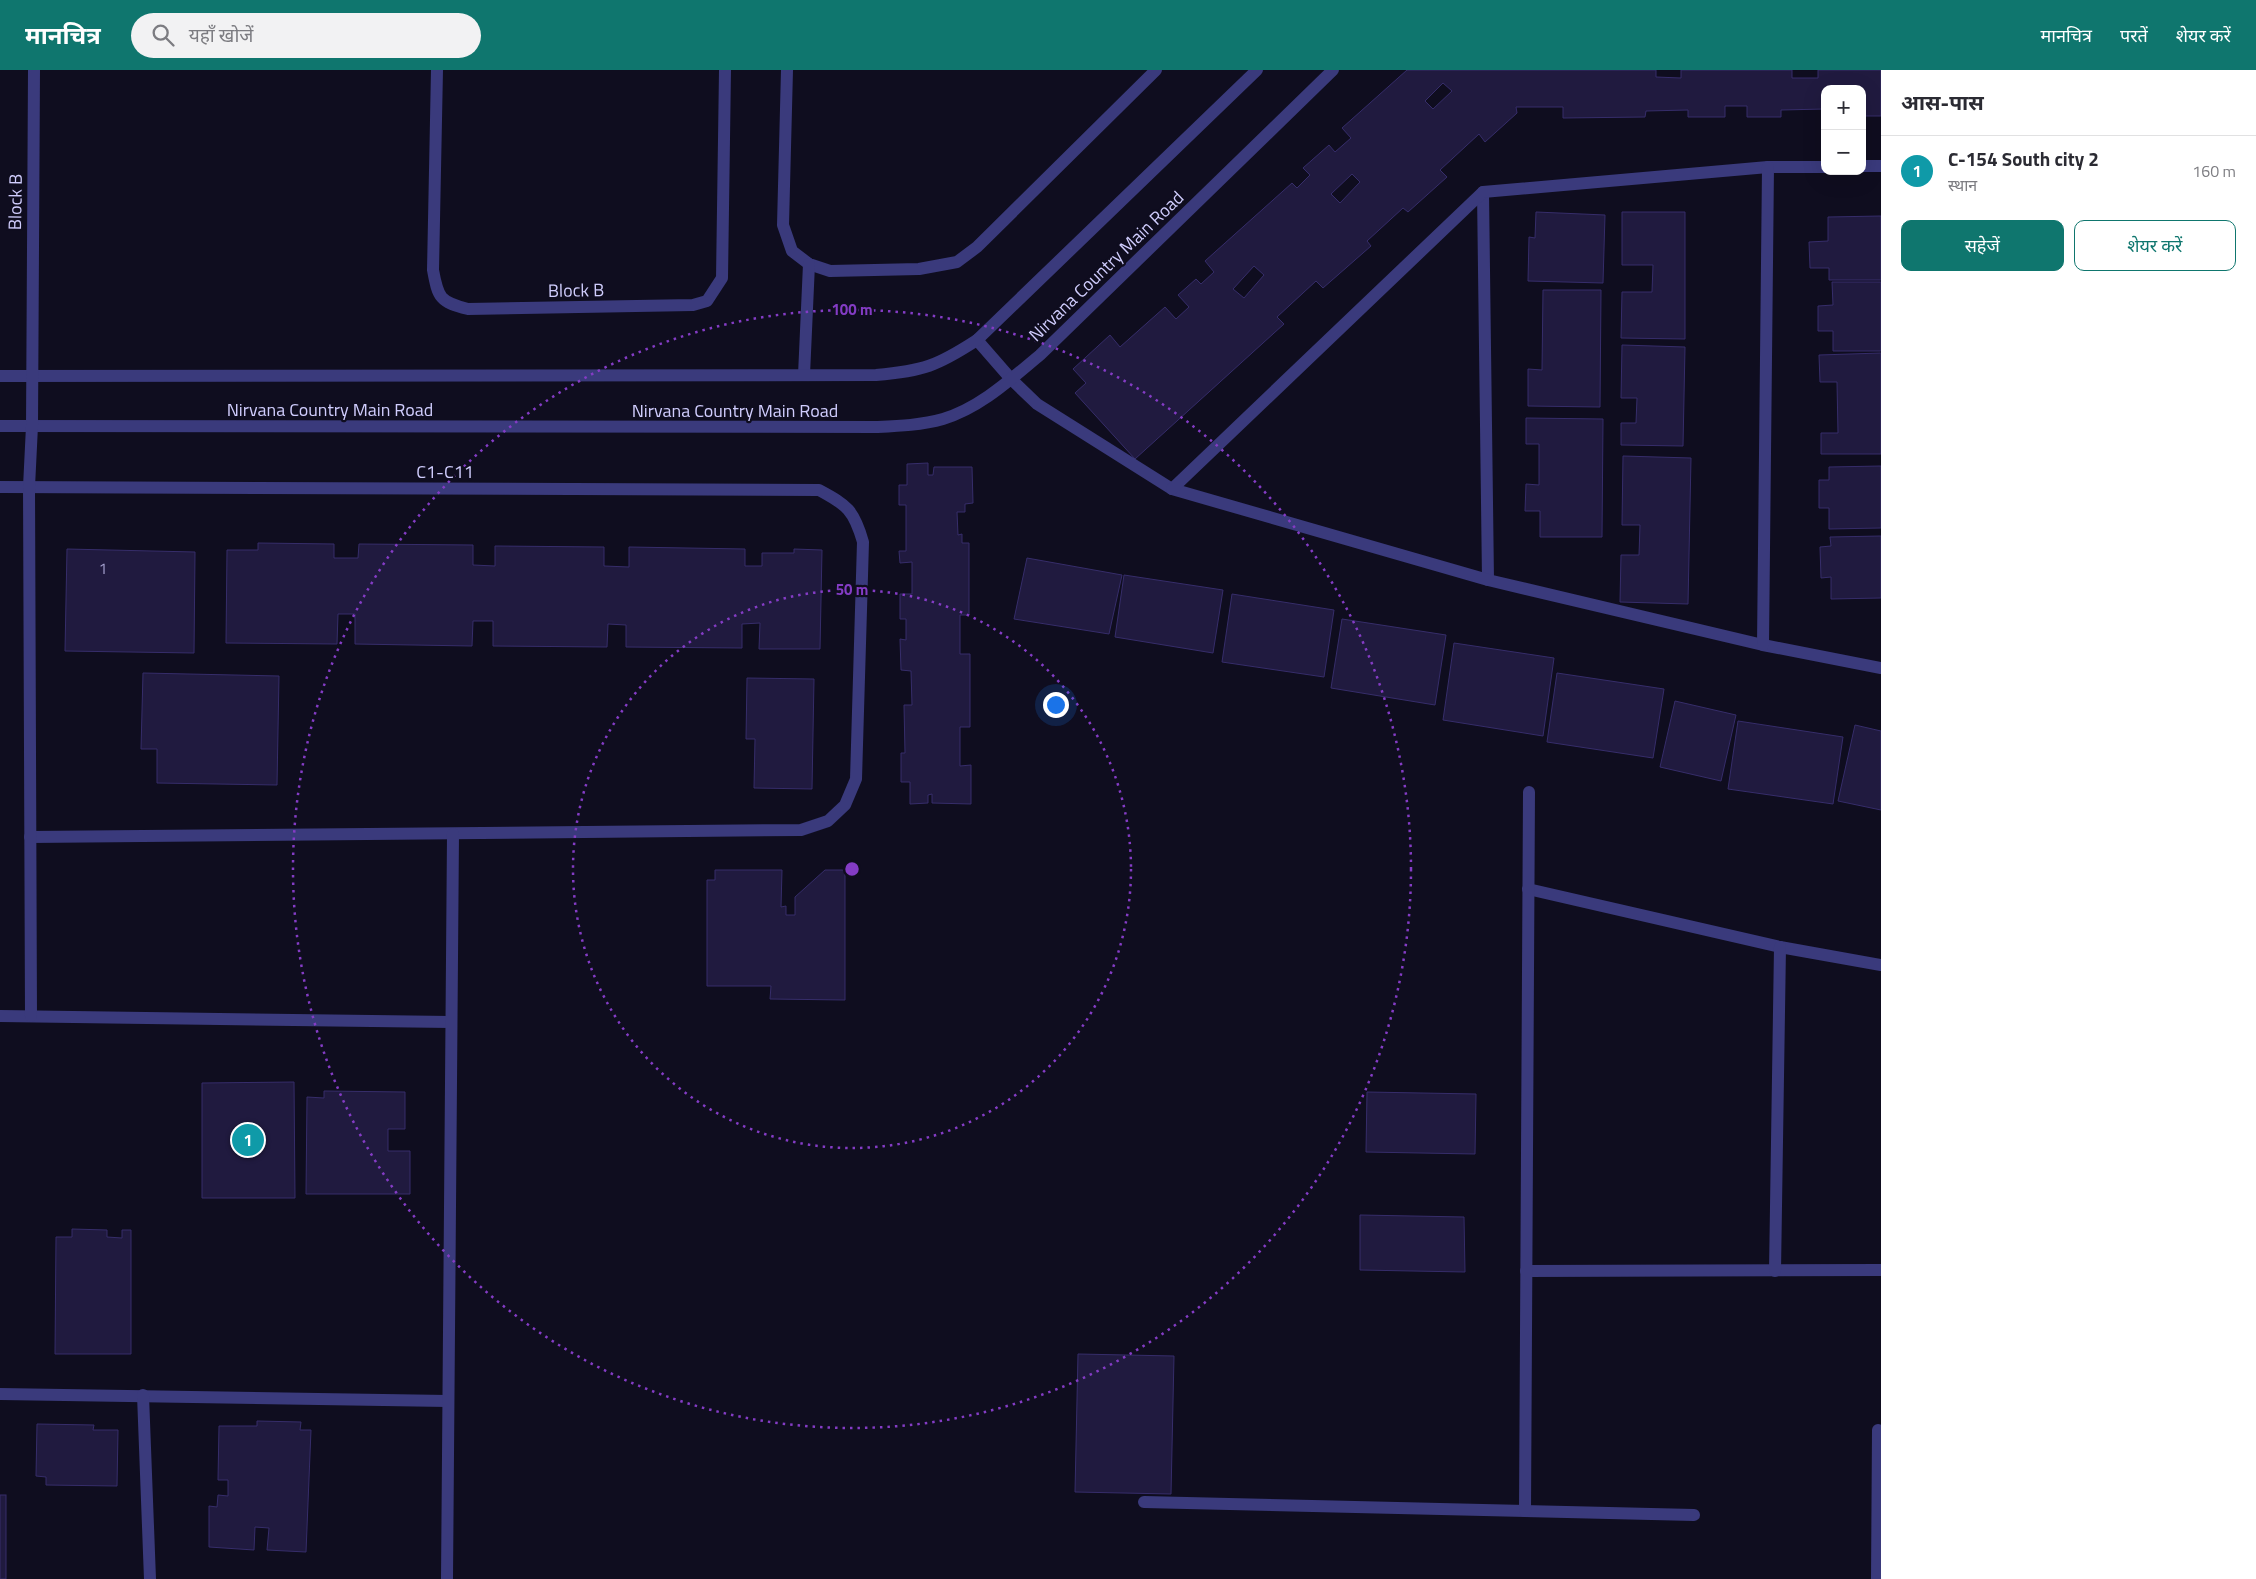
<!DOCTYPE html>
<html lang="hi">
<head>
<meta charset="utf-8">
<style>
  body { margin:0; font-family:"Titillium Web","Noto Sans Devanagari",sans-serif; background:#f2f2f3; color:#2b2b33 }
  .controls { position:absolute; right:15px; top:15px; display:grid; overflow:hidden; border-radius:10px; box-shadow:0 5px 20px #0002 }
  .controls button { width:45px; height:45px; display:grid; place-items:center; padding:0; border:0; border-bottom:1px solid #e1e1e2; background:#fff; color:#2b2b33; font:25px sans-serif }
  .you { position:absolute; left:1055px; top:634px; width:18px; height:18px; margin:-12px; border:4px solid #fff; border-radius:50%; background:#1a73e8; box-shadow:0 0 0 8px #1a73e833 }
  .badge { display:grid; place-items:center; width:32px; height:32px; border-radius:50%; background:#0f766e; color:#fff; font-size:16px; font-weight:700 }
  .pin { position:absolute; translate:-50% -50%; border:2px solid #fff; box-shadow:0 1px 5px #0006 }
  .list { margin:0; padding:0; list-style:none }
  h2 { display:flex; justify-content:space-between; align-items:center; height:65px; margin:0; padding:0 20px; font-size:21px }
  h2 small { font-size:16px; font-weight:400; color:#7c7c81 }
  .list li { display:grid; grid-template-columns:32px 1fr auto; gap:15px; align-items:center; box-sizing:border-box; height:70px; padding:0 20px; border-top:1px solid #e1e1e2 }
  .list b { display:block; font-size:19px; white-space:nowrap }
  .list p { margin:0; font-size:16px; white-space:nowrap; color:#7c7c81 }
  .list em { font-size:16px; font-style:normal; color:#7c7c81 }
  .actions { display:flex; gap:10px; padding:15px 20px }
  .actions a { flex:1; padding:11px 0; border:1px solid #0f766e; border-radius:10px; text-align:center; font-size:18px; color:#0f766e }
  .actions .main { background:#0f766e; color:#fff }
  .icon { flex:none; width:28px; height:28px; fill:none; stroke:currentColor; stroke-width:2; stroke-linecap:round; stroke-linejoin:round }
  .map { position:relative; flex:none; width:1881px; height:1509px; overflow:hidden }
  header { display:flex; align-items:center; gap:30px; box-sizing:border-box; height:70px; padding:0 25px; background:#0f766e; color:#fff }
  header strong { font-size:24px }
  nav { display:flex; gap:28px; margin-inline-start:auto; font-size:18px }
  .search { width:350px; height:45px; background:#f2f2f3; display:flex; align-items:center; gap:12px; box-sizing:border-box; padding:0 18px; border-radius:28px; color:#7c7c81; font-size:19px }
  main { display:flex }
  aside { flex:1; background:#fff }
  .map>svg:first-child { display:block }
</style>
</head>
<body>
<header>
<strong>मानचित्र</strong>
<div class="search"><svg class="icon" aria-label="search" viewBox="0 0 24 24"><circle cx="10" cy="10" r="6"/><path d="M15 15l6 6"/></svg>यहाँ खोजें</div>
<nav><a>मानचित्र</a><a>परतें</a><a>शेयर करें</a></nav>
</header>
<main>
<div class="map">
<svg width="1881" height="1509" viewBox="0 0 1881 1509">
  <rect width="100%" height="100%" fill="#0f0d1f"/>
  <g fill="#201a3f" stroke="#362d6a" fill-rule="evenodd">
    <path d="M1407 0H1656V7L1681 8V0H1792V8H1818V0H1881V46H1862V19H1825V39L1781 40V47H1747V36H1725V47H1688V40L1646 41 1645 47 1563 48V37H1516L1517 43 1485 72 1479 64 1440 100 1447 107 1408 142 1403 138 1367 171 1371 176 1323 218 1316 211 1277 247 1284 254 1135 389 1075 323 1086 313 1073 299 1110 265 1120 277 1165 237 1176 249 1189 237 1178 225 1196 209 1201 214 1214 202 1205 191 1292 113 1297 118 1310 105 1303 98 1329 75 1335 82 1351 68 1342 58ZM1443 13 1452 21 1433 39 1425 31ZM1352 104 1360 112 1340 133 1331 124ZM1254 196 1264 205 1244 228 1233 219Z"/>
    <polygon points="1536,142 1605,145 1603,213 1528,211 1529,167 1535,168"/>
    <polygon points="1622,142 1685,142 1685,269 1621,268 1622,222 1652,222 1653,195 1622,195"/>
    <polygon points="1881,146 1881,210 1829,210 1829,198 1810,198 1809,172 1828,171 1828,147"/>
    <polygon points="1832,212 1881,212 1881,281 1833,281 1833,261 1818,261 1818,236 1833,235"/>
    <polygon points="1543,220 1601,220 1600,337 1528,336 1528,299 1542,300"/>
    <polygon points="1622,275 1685,277 1683,376 1621,375 1621,353 1636,353 1637,328 1621,328"/>
    <polygon points="1881,283 1881,384 1821,384 1821,363 1838,363 1837,312 1820,312 1819,285"/>
    <polygon points="1526,348 1603,349 1602,467 1540,467 1540,441 1525,441 1526,414 1539,415 1539,374 1526,374"/>
    <polygon points="1623,386 1691,388 1688,534 1620,532 1621,485 1639,485 1640,455 1622,455"/>
    <polygon points="928,393 928,405 933,405 934,397 972,397 973,433 965,434 965,442 957,442 958,465 962,464 962,473 969,473 969,545 960,545 960,584 970,584 970,657 960,657 960,696 971,695 971,734 932,733 932,724 928,725 928,733 910,734 910,712 901,712 901,683 905,683 904,635 912,635 911,601 901,600 900,569 906,570 906,549 900,549 900,524 912,524 912,492 900,493 899,481 906,481 906,435 899,435 899,415 907,415 907,394"/>
    <polygon points="1881,396 1881,458 1829,459 1829,438 1819,438 1819,410 1829,410 1829,397"/>
    <polygon points="1881,466 1881,528 1831,529 1831,507 1821,508 1820,477 1831,476 1830,467"/>
    <polygon points="258,473 334,474 334,488 358,488 359,474 473,475 473,495 495,496 495,476 604,477 604,496 629,497 629,477 745,479 745,496 762,496 762,483 794,483 794,479 822,480 820,579 759,579 760,553 742,554 742,578 626,577 626,555 608,554 607,577 493,576 493,551 473,551 472,576 355,574 355,544 338,544 337,574 226,573 227,480 258,480"/>
    <polygon points="67,479 195,482 194,583 65,581"/>
    <polygon points="1027,488 1122,505 1109,564 1014,549"/>
    <polygon points="1124,505 1223,520 1213,583 1115,567"/>
    <polygon points="1232,524 1334,540 1324,607 1222,592"/>
    <polygon points="1342,549 1446,565 1435,635 1331,618"/>
    <polygon points="1454,573 1554,588 1543,666 1443,650"/>
    <polygon points="143,603 279,606 277,715 157,713 157,679 141,679"/>
    <polygon points="1557,603 1664,619 1653,688 1547,672"/>
    <polygon points="747,608 814,609 812,719 754,718 755,669 746,669"/>
    <polygon points="1675,631 1736,645 1721,711 1660,697"/>
    <polygon points="1738,651 1843,667 1833,734 1728,719"/>
    <polygon points="1855,655 1881,661 1881,740 1838,731"/>
    <polygon points="715,800 782,800 781,837 786,836 786,845 795,845 795,827 825,800 845,800 845,930 770,929 771,916 707,916 707,810 715,810"/>
    <polygon points="294,1012 295,1128 202,1128 202,1013"/>
    <polygon points="324,1021 405,1022 405,1059 388,1059 388,1081 410,1081 410,1124 306,1124 307,1027 324,1028"/>
    <polygon points="1367,1022 1476,1024 1475,1084 1366,1082"/>
    <polygon points="1360,1145 1464,1147 1465,1202 1360,1200"/>
    <polygon points="72,1159 107,1160 107,1167 122,1168 122,1160 131,1160 131,1284 55,1284 56,1167 72,1167"/>
    <polygon points="1078,1284 1174,1286 1171,1424 1075,1422"/>
    <polygon points="257,1351 301,1352 300,1360 311,1360 306,1482 267,1480 269,1458 255,1457 254,1480 209,1477 209,1436 217,1437 218,1425 228,1426 228,1410 218,1410 219,1356 257,1356"/>
    <polygon points="37,1354 94,1355 93,1360 118,1360 117,1416 46,1415 46,1407 36,1406"/>
    <rect x="0" y="1425" width="6" height="84"/>
  </g>
  <g fill="none" stroke-linecap="round" stroke-linejoin="round">
    <g stroke="#3a3a7c" stroke-width="12">
      <path d="M437 0 433 200C438 228 440 232 468 239L693 235 707 231 722 208 725 0"/>
      <polyline points="787,0 783,155 792,181 809,194 830,201 919,199 957,192 977,177 1156,0"/>
      <polyline points="1862,96 1881,96"/>
      <polyline points="1483,122 1488,510"/>
      <polyline points="977,270 1011,309 1037,334 1172,419 1488,510 1763,575 1881,598"/>
      <polyline points="804,305 809,194"/>
      <path d="M0 306 876 305C923 301 937 296 977 270L1257 0"/>
      <path d="M0 356 877 357C899 356 922 355 943 349 980 338 1011 309 1040 285L1333 0"/>
      <path d="M0 417 819 420C847 435 854 440 863 472L856 709 845 735 828 751 801 760 30 767"/>
      <polyline points="1172,419 1483,122 1768,97 1825,97"/>
      <polyline points="1763,575 1768,97"/>
      <polyline points="1528,819 1780,877 1881,895"/>
      <polyline points="0,946 451,952"/>
      <polyline points="31,946 29,417 32,356 34,0"/>
      <polyline points="1526,1201 1881,1200"/>
      <polyline points="1775,1201 1780,877"/>
      <polyline points="0,1324 448,1331"/>
      <polyline points="143,1325 150,1509"/>
      <polyline points="1144,1432 1694,1445"/>
      <polyline points="1525,1441 1529,722"/>
      <polyline points="447,1509 453,764"/>
      <polyline points="1877,1509 1878,1360"/>
    </g>
  </g>
  <g fill="none" stroke="#843cc5" stroke-width="2.5" stroke-dasharray="2.5 5">
    <circle cx="852" cy="799" r="279"/>
    <circle cx="852" cy="799" r="559"/>
  </g>
  <g text-anchor="middle" dominant-baseline="central" stroke-width="4.5" stroke-linejoin="round" paint-order="stroke">
    <g font-size="15" fill="#a4a0ce">
      <text x="103" y="498">1</text>
    </g>
    <g font-size="18" fill="#d0cdfd" stroke="#0f0d1f">
      <text transform="translate(15 132) rotate(-89)">Block B</text>
      <text transform="translate(1106 196) rotate(-44)">Nirvana Country Main Road</text>
      <text transform="translate(576 220) rotate(-1)">Block B</text>
      <text x="330" y="339">Nirvana Country Main Road</text>
      <text x="735" y="340">Nirvana Country Main Road</text>
      <text x="445" y="401">C1-C11</text>
    </g>
  </g>
  <circle cx="852" cy="799" r="8" fill="#843cc5" stroke="#0f0d1f" stroke-width="2.5"/>
  <g font-size="15" text-anchor="middle" font-weight="bold" fill="#843cc5" stroke="#0f0d1f" stroke-width="4.5" stroke-linejoin="round" paint-order="stroke">
    <text x="852" y="245">100 m</text>
    <text x="852" y="525">50 m</text>
  </g>
</svg>
<div class="controls">
<button>+</button>
<button>−</button>
</div>
<div class="you"></div>
<div class="pin badge" style="left:248px;top:1070px;background:#0f9aa8">1</div>
</div>
<aside>
<h2>आस-पास<small></small></h2>
<ul class="list">
<li><span class="badge" style="background:#0f9aa8">1</span><div><b>C-154 South city 2</b><p>स्थान</p></div><em>160 m</em></li>
</ul>
<div class="actions"><a class="main">सहेजें</a><a>शेयर करें</a></div>
</aside>
</main>
</body>
</html>
